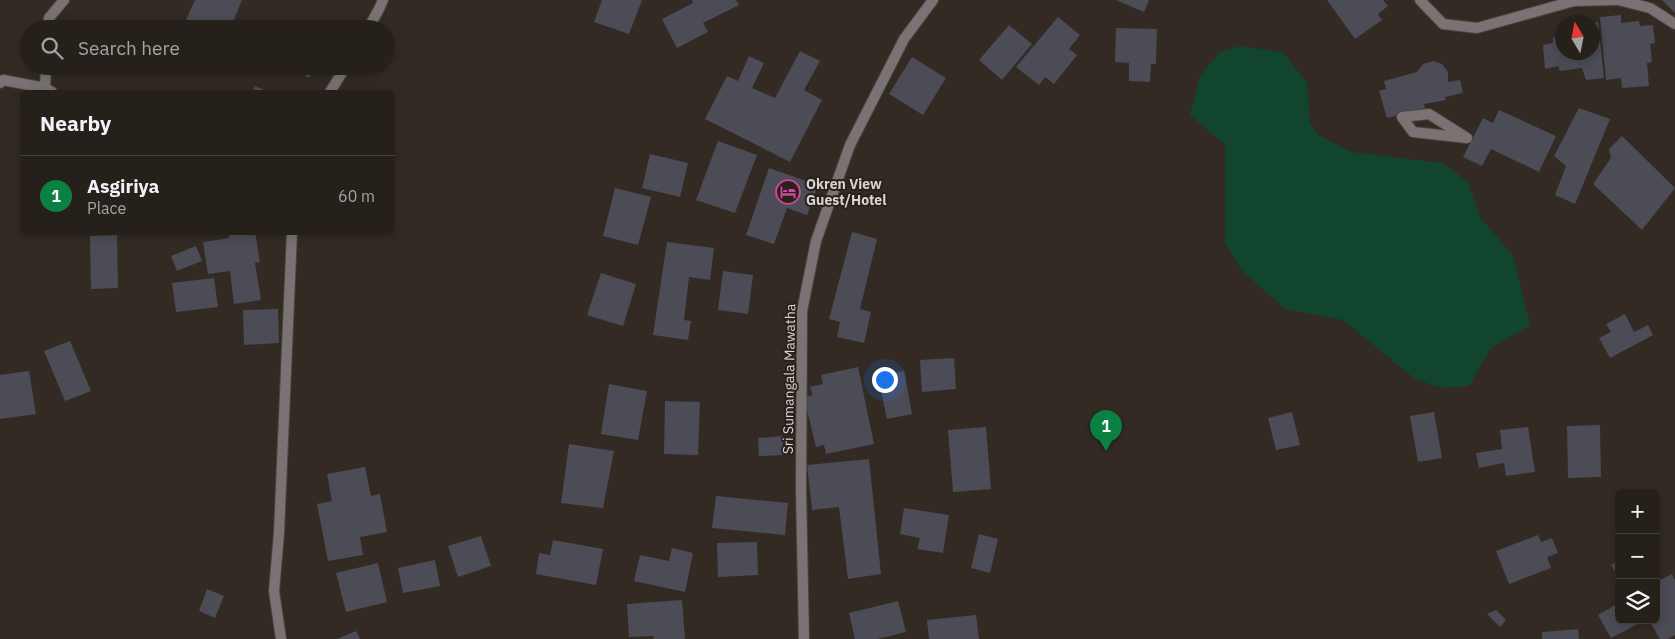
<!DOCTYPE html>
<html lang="en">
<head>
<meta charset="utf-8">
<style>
  body { margin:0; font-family:"IBM Plex Sans",sans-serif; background:#2e2824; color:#f1f3f6 }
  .controls { position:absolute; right:15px; bottom:15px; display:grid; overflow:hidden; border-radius:8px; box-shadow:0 2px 12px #0003 }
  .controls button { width:45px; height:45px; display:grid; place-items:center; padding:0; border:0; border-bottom:1px solid #423e3a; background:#26201b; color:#f1f3f6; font:25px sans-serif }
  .compass { position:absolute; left:1555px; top:15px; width:45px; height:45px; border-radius:50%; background:#26201b; box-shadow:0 2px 12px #0003; rotate:350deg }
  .you { position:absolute; left:884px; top:379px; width:18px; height:18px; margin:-12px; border:4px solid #fff; border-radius:50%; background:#1a73e8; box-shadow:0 0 0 8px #1a73e833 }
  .badge { display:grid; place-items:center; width:32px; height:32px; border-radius:50%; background:#0b8043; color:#fff; font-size:16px; font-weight:700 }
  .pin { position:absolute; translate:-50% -41px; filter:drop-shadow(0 1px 2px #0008) }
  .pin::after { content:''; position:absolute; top:26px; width:18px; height:15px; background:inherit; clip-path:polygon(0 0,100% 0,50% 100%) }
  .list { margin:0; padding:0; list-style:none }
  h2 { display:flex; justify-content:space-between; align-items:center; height:65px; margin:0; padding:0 20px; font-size:21px }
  h2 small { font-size:16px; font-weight:400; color:#a4a3a3 }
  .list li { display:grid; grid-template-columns:32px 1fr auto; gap:15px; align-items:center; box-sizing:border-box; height:80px; padding:0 20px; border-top:1px solid #423e3a }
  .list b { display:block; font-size:19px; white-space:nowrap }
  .list p { margin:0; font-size:16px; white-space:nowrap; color:#a4a3a3 }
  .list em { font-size:16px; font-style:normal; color:#a4a3a3 }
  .icon { flex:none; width:28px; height:28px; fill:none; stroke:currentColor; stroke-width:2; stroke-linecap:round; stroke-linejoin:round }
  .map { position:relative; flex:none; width:1675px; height:639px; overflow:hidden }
  .search { position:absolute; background:#26201b; box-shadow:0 2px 12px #0003; left:20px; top:20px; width:375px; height:55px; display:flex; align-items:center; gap:12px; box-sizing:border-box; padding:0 18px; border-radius:28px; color:#a4a3a3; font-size:19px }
  .panel { position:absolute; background:#26201b; box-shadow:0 2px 12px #0003; left:20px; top:90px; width:375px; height:145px; border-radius:8px }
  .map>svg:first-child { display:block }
</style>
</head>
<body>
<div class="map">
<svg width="1675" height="639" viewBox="0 0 1675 639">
  <rect width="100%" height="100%" fill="#332a24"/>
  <polygon fill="#12452e" points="1240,46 1283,52 1307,83 1310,123 1318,135 1351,152 1443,163 1468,182 1480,217 1513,256 1530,325 1491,348 1469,386 1441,388 1415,379 1343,320 1285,309 1241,270 1225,242 1225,145 1190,115 1200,76 1219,53"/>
  <g fill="#4b4c56">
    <polygon points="195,0 242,0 230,29 182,29"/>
    <polygon points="602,0 642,0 629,34 594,22"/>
    <polygon points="692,0 736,0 739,5 703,23 708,32 677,48 662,19 693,3"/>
    <polygon points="1116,0 1149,0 1144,12"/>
    <polygon points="1327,0 1383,0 1388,6 1378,14 1382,20 1355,39"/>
    <polygon points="1662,0 1675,0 1675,13"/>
    <polygon points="1621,15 1621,23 1639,21 1640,26 1653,25 1655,43 1650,44 1652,62 1647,63 1649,86 1622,88 1621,78 1606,80 1600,17"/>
    <polygon points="1058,17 1080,35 1069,49 1077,55 1054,84 1045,77 1039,85 1016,67"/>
    <polygon points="1598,22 1604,78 1586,80 1582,68 1560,71 1558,66 1545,69 1543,45 1553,43 1553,37 1562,36 1562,52 1592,52 1592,23"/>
    <polygon points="1009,25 1032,44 1002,80 979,60"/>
    <rect x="66" y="27" width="30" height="2"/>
    <polygon points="1116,28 1157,29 1156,64 1151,64 1150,82 1129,81 1129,63 1115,62"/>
    <polygon points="800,51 820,61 804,90 822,100 790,162 705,119 727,76 738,81 749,56 764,63 752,88 775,98"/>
    <polygon points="912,57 946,78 923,115 889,94"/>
    <polygon points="1433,61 1442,64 1448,72 1448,82 1460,80 1463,93 1445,97 1446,100 1424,104 1425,108 1387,118 1379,91 1386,89 1384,81 1417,72 1423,64"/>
    <rect x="65" y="66" width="31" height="6"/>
    <polygon points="296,66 319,66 308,78"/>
    <polygon points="255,86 269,92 252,92"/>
    <polygon points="1579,108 1610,119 1575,204 1555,195 1566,166 1554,156"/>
    <polygon points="1499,110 1556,136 1539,172 1491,149 1482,166 1463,157 1483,118 1493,123"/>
    <polygon points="1622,136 1675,188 1642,230 1593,184 1611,158 1609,149"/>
    <polygon points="718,141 757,155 735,213 696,200"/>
    <polygon points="650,154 688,163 680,197 642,188"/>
    <polygon points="769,168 818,185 807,215 787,208 774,244 746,235"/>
    <polygon points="615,188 651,197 638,245 603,236"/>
    <polygon points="228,232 255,232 260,262 255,263 261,300 234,304 230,271 208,274 203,242 229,238"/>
    <polygon points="852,232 877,239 860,309 871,312 864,343 837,337 840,322 829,319"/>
    <polygon points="117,235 118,288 91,289 90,236"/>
    <polygon points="667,242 714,248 710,280 689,277 684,320 691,321 688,340 653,335"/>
    <polygon points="196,246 202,261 177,271 171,256"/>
    <polygon points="723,271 753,275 748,314 718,310"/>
    <polygon points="601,273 636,284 623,326 587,315"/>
    <polygon points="214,278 218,307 176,312 172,283"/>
    <polygon points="278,309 279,343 244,345 243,310"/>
    <polygon points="1625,314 1634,332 1648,325 1653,335 1610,358 1599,338 1611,332 1606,324"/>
    <polygon points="70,341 91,391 65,401 44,351"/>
    <polygon points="954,358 956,389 922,392 920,360"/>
    <polygon points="858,367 874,444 826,454 824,445 816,447 804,397 813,395 810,387 823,384 821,375"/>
    <polygon points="29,371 36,414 0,419 0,375"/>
    <polygon points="904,371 912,414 887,419 878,376"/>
    <polygon points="609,384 647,391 638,440 601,434"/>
    <polygon points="665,401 700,402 698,455 664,454"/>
    <polygon points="1292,412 1300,445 1276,450 1268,418"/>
    <polygon points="1434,412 1442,458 1418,462 1410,416"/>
    <polygon points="1600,425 1601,477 1568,478 1567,426"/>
    <polygon points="986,427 991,489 953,492 948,430"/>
    <polygon points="1528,427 1535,472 1506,476 1504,463 1479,468 1476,453 1502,449 1500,430"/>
    <polygon points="783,436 783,455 759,456 758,438"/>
    <polygon points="569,444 614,451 603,508 561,503"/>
    <polygon points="869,459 881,574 848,579 839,507 812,510 807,465"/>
    <polygon points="365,467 371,496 380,494 387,532 360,537 363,555 328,561 317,504 332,501 327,474"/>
    <polygon points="716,496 788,503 785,535 712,528"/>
    <polygon points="904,508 949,515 943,553 917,549 920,538 900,534"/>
    <polygon points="979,534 998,539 990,573 971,568"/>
    <polygon points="1538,535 1541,542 1552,538 1558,553 1547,557 1551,568 1509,584 1496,551"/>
    <polygon points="481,536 491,566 458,577 448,546"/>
    <polygon points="553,540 603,549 596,585 536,574 539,553 550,555"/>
    <polygon points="757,542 758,575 718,577 717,543"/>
    <polygon points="672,548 693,553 685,592 634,581 640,555 669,561"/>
    <polygon points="435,560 440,586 403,593 398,568"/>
    <polygon points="1619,561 1619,578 1611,565"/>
    <polygon points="378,563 387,602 346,612 336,573"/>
    <polygon points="1672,574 1675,580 1675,635 1668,639 1660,639 1649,620 1656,620 1656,582"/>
    <polygon points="207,589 224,596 215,618 199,611"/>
    <polygon points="682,600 685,639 654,639 653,636 629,637 627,604"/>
    <polygon points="898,601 906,632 878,639 855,639 849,613"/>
    <polygon points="1619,603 1619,620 1645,620 1611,638 1598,615"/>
    <polygon points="1496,610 1506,620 1500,627 1487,614"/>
    <polygon points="976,615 979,639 929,639 927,620"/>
    <polygon points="1578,629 1579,639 1542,639 1542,632"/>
    <polygon points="356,631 360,639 337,639"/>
  </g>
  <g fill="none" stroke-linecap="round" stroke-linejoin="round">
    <g stroke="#4e453f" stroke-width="12">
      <g id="service">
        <polyline points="49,29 49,18 64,0"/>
        <polyline points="0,83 3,80 45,88 52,92"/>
        <polyline points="45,88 46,66"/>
      </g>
    </g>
    <g stroke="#4e453f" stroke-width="12">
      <g id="minor">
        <polyline points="1420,0 1443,24 1477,28 1574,1 1615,0"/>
        <polyline points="1618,0 1650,8 1675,24"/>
        <polyline points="368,29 379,9 383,0"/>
        <polyline points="330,92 346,66"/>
        <polygon points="1429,114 1467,138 1413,132 1402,117"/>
        <polyline points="281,639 274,591 279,533 292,232"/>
      </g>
    </g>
    <g stroke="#4e453f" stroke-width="12">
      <polyline id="tertiary" points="804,639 801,490 802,311 816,241 850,145 904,39 933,0"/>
    </g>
    <use href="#service" stroke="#7a7374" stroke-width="10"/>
    <use href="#minor" stroke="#7a7374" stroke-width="10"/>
    <use href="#tertiary" stroke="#7a7374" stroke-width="10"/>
  </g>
  <defs>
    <g id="hotel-ring" transform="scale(1.25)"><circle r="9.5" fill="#29211b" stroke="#d1479c" stroke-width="1.5"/><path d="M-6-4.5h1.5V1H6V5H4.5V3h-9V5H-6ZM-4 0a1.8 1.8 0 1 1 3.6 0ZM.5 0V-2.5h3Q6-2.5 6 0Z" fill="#d1479c"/></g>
  </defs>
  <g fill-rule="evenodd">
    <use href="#hotel-ring" x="788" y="192"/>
  </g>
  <g text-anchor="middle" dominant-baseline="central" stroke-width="4" stroke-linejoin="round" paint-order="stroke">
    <g font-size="14" font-weight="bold" fill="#d9d3cf" stroke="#29211b" text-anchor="start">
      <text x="806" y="184">Okren View<tspan x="806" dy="16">Guest/Hotel</tspan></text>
    </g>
    <g font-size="14" fill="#d9d3cf" stroke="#29211b">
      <text transform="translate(789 379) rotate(-89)">Sri Sumangala Mawatha</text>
    </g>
  </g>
</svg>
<div class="controls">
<button>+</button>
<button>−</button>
<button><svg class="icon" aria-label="layers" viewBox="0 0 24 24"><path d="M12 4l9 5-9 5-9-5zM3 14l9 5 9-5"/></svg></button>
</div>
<svg class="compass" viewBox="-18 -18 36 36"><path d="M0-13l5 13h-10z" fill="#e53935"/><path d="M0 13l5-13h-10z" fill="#a4a3a3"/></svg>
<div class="you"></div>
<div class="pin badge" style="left:1106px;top:451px">1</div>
<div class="search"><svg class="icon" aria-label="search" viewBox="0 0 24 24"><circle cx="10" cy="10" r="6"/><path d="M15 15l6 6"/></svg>Search here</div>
<section class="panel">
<h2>Nearby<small></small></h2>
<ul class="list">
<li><span class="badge">1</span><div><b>Asgiriya</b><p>Place</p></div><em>60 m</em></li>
</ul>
</section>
</div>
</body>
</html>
